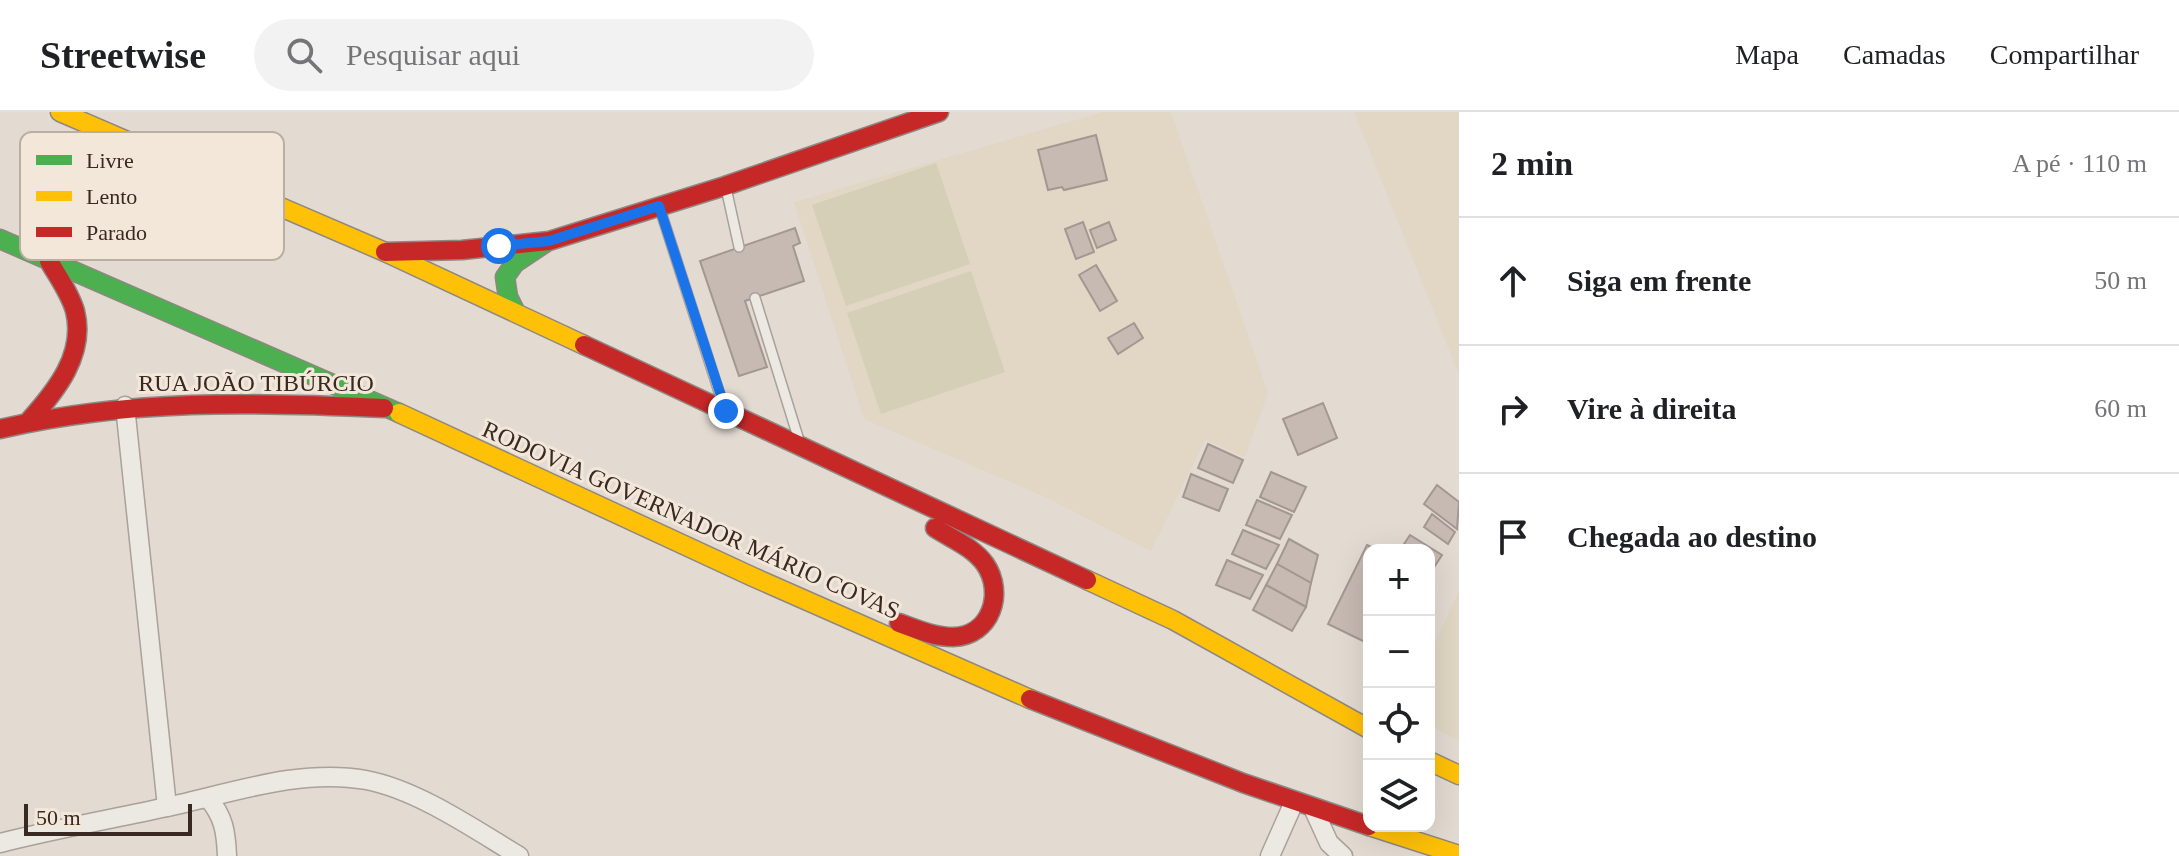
<!DOCTYPE html>
<html lang="pt">
<head>
<meta charset="utf-8">
<style>
  body { margin:0; font-family:Georgia,serif; background:#f2f2f2; color:#202124 }
  .controls { position:absolute; right:24px; bottom:24px; display:grid; overflow:hidden; border-radius:16px; box-shadow:0 8px 32px #0002 }
  .controls button { width:72px; height:72px; display:grid; place-items:center; padding:0; border:0; border-bottom:2px solid #e0e0e0; background:#fff; color:#202124; font:40px sans-serif }
  .scale { position:absolute; left:24px; bottom:20px; width:168px; box-sizing:border-box; padding-left:8px; border:4px solid #382922; border-top:0; font-size:22px; line-height:28px; white-space:nowrap; color:#382922; -webkit-text-stroke:6px #f2e7d9; paint-order:stroke }
  .stop { position:absolute; width:24px; height:24px; margin:-18px; border:6px solid #1a73e8; border-radius:50%; background:#fff }
  .stop.end { background:#1a73e8; border-color:#fff; box-shadow:0 2px 8px #0008 }
  .list { margin:0; padding:0; list-style:none }
  h2 { display:flex; justify-content:space-between; align-items:center; height:104px; margin:0; padding:0 32px; font-size:34px }
  h2 small { font-size:26px; font-weight:400; color:#757577 }
  .list li { display:grid; grid-template-columns:52px 1fr auto; gap:24px; align-items:center; box-sizing:border-box; height:128px; padding:0 32px; border-top:2px solid #e0e0e0 }
  .list b { display:block; font-size:30px; white-space:nowrap }
  .list em { font-size:26px; font-style:normal; color:#757577 }
  .icon { flex:none; width:44px; height:44px; fill:none; stroke:currentColor; stroke-width:2; stroke-linecap:round; stroke-linejoin:round }
  .map { position:relative; flex:none; width:1459px; height:744px; overflow:hidden }
  header { display:flex; align-items:center; gap:48px; box-sizing:border-box; height:112px; padding:0 40px; background:#fff; border-bottom:2px solid #e0e0e0 }
  header strong { font-size:38px }
  nav { display:flex; gap:44px; margin-inline-start:auto; font-size:28px }
  .search { width:560px; height:72px; background:#f2f2f2; display:flex; align-items:center; gap:20px; box-sizing:border-box; padding:0 28px; border-radius:44px; color:#757577; font-size:30px }
  main { display:flex }
  aside { flex:1; background:#fff }
  .map>svg:first-child { display:block }
</style>
</head>
<body>
<header>
<strong>Streetwise</strong>
<div class="search"><svg class="icon" aria-label="search" viewBox="0 0 24 24"><circle cx="10" cy="10" r="6"/><path d="M15 15l6 6"/></svg>Pesquisar aqui</div>
<nav><a>Mapa</a><a>Camadas</a><a>Compartilhar</a></nav>
</header>
<main>
<div class="map">
<svg width="1459" height="744" viewBox="0 0 1459 744">
  <rect width="100%" height="100%" fill="#e3dbd2"/>
  <g fill="#e1d7c4">
    <polygon points="1103,0 1171,0 1268,281 1245,345 1205,328 1151,439 1043,384 864,307 794,90"/>
    <polygon points="1354,0 1459,0 1459,263"/>
    <polygon points="1459,479 1459,629 1429,613 1429,544"/>
  </g>
  <g fill="#d4cfb6">
    <polygon points="936,51 970,152 846,194 812,93"/>
    <polygon points="971,159 1005,260 881,302 847,201"/>
  </g>
  <g fill="#c7bab3" stroke="#a39791" stroke-width="2">
    <polygon points="1096,23 1107,68 1064,78 1062,75 1048,78 1038,38"/>
    <polygon points="1083,110 1094,140 1076,147 1065,117"/>
    <polygon points="1109,110 1116,128 1097,136 1090,118"/>
    <polygon points="795,116 800,131 793,134 804,169 745,189 767,255 739,264 700,149"/>
    <polygon points="1096,153 1117,189 1100,199 1079,163"/>
    <polygon points="1134,211 1143,226 1118,242 1108,226"/>
    <polygon points="1323,291 1337,326 1298,343 1283,307"/>
    <polygon points="1208,332 1243,348 1233,371 1198,356"/>
    <polygon points="1271,360 1306,375 1294,400 1260,385"/>
    <polygon points="1191,362 1228,377 1219,399 1183,385"/>
    <polygon points="1437,373 1459,390 1457,417 1424,392"/>
    <polygon points="1257,388 1292,403 1280,427 1246,413"/>
    <polygon points="1432,402 1455,420 1448,432 1424,415"/>
    <polygon points="1243,418 1279,433 1266,457 1232,442"/>
    <polygon points="1410,423 1442,443 1431,460 1429,458 1429,438 1400,438"/>
    <polygon points="1289,427 1318,443 1311,471 1277,452"/>
    <polygon points="1367,433 1378,438 1369,438 1369,532 1328,512"/>
    <polygon points="1227,448 1263,463 1250,487 1216,473"/>
    <polygon points="1277,452 1311,471 1306,495 1266,473"/>
    <polygon points="1266,473 1306,495 1292,519 1253,498"/>
  </g>
  <g fill="none" stroke-linecap="round" stroke-linejoin="round">
    <g stroke="#a9a19a" stroke-width="12">
      <g id="lane">
        <polyline points="726,76 739,135"/>
        <polyline points="660,97 722,289"/>
        <polyline points="755,186 798,325"/>
      </g>
    </g>
    <g stroke="#a9a19a" stroke-width="21">
      <g id="street">
        <polyline points="125,294 167,695"/>
        <path d="M208 686C224 705 226 720 227 744"/>
        <polyline points="1313,696 1329,731 1343,744"/>
        <path d="M0 731C55 717 112 707 167 695 232 681 300 656 366 668 418 678 474 717 519 744"/>
        <polyline points="1270,744 1294,690"/>
      </g>
    </g>
    <g stroke="#8f8781" stroke-width="21">
      <g id="fast">
        <polyline points="0,127 399,301"/>
        <polyline points="515,199 508,185 505,165 515,151 545,131"/>
      </g>
    </g>
    <g stroke="#8f8781" stroke-width="21">
      <g id="slow">
        <polyline points="60,0 385,140 584,233"/>
        <polyline points="399,301 753,465 1030,587"/>
        <polyline points="1087,468 1173,508 1369,617"/>
        <polyline points="1429,649 1459,663"/>
        <polyline points="1369,714 1459,743"/>
      </g>
    </g>
    <g stroke="#8f8781" stroke-width="21">
      <g id="jam">
        <polyline points="385,140 462,138 549,129 725,74 939,0"/>
        <polyline points="584,233 1087,468"/>
        <path d="M29 309C56 279 86 242 75 199 70 181 58 165 49 149"/>
        <path d="M0 317C129 287 253 290 384 296"/>
        <path d="M899 511C916 517 934 525 953 525 991 524 1005 481 985 452 973 435 952 427 935 416"/>
        <polyline points="1030,587 1243,671 1369,714"/>
      </g>
    </g>
    <use href="#lane" stroke="#ece8e2" stroke-width="9"/>
    <use href="#street" stroke="#ece8e2" stroke-width="18"/>
    <use href="#fast" stroke="#4caf50" stroke-width="18"/>
    <use href="#slow" stroke="#ffc107" stroke-width="18"/>
    <use href="#jam" stroke="#c62828" stroke-width="18"/>
  </g>
  <g fill="none" stroke-linecap="round" stroke-linejoin="round">
    <polyline stroke="#1a73e8" stroke-width="10" points="499,134 549,129 659,94 726,299"/>
  </g>
  <g text-anchor="middle" dominant-baseline="central" stroke-width="6" stroke-linejoin="round" paint-order="stroke">
    <g font-size="24" fill="#382922" stroke="#f2e7d9">
      <text x="256" y="271">RUA JOÃO TIBÚRCIO</text>
      <text transform="translate(691 408) rotate(24)">RODOVIA GOVERNADOR MÁRIO COVAS</text>
    </g>
  </g>
  <rect x="20" y="20" width="264" height="128" rx="12" fill="#f2e7d9" stroke="#baaea2" stroke-width="2"/>
  <rect x="36" y="43" width="36" height="10" fill="#4caf50"/>
  <rect x="36" y="79" width="36" height="10" fill="#ffc107"/>
  <rect x="36" y="115" width="36" height="10" fill="#c62828"/>
  <g font-size="22" fill="#382922">
    <text x="86" y="56">Livre</text>
    <text x="86" y="92">Lento</text>
    <text x="86" y="128">Parado</text>
  </g>
</svg>
<div class="controls">
<button>+</button>
<button>−</button>
<button><svg class="icon" aria-label="locate" viewBox="0 0 24 24"><circle cx="12" cy="12" r="6"/><path d="M12 2v4M12 18v4M2 12h4M18 12h4"/></svg></button>
<button><svg class="icon" aria-label="layers" viewBox="0 0 24 24"><path d="M12 4l9 5-9 5-9-5zM3 14l9 5 9-5"/></svg></button>
</div>
<div class="scale">50 m</div>
<div class="stop" style="left:499px;top:134px"></div>
<div class="stop end" style="left:726px;top:299px"></div>
</div>
<aside>
<h2>2 min<small>A pé · 110 m</small></h2>
<ul class="list">
<li><svg class="icon" aria-label="ahead" viewBox="0 0 24 24"><path d="M12 20V5M6 11l6-6 6 6"/></svg><div><b>Siga em frente</b></div><em>50 m</em></li>
<li><svg class="icon" aria-label="right" viewBox="0 0 24 24"><path d="M7 20v-9h11M14 6l5 5-5 5"/></svg><div><b>Vire à direita</b></div><em>60 m</em></li>
<li><svg class="icon" aria-label="arrive" viewBox="0 0 24 24"><path d="M6 21V4h12l-3 4 3 4H6"/></svg><div><b>Chegada ao destino</b></div></li>
</ul>
</aside>
</main>
</body>
</html>
